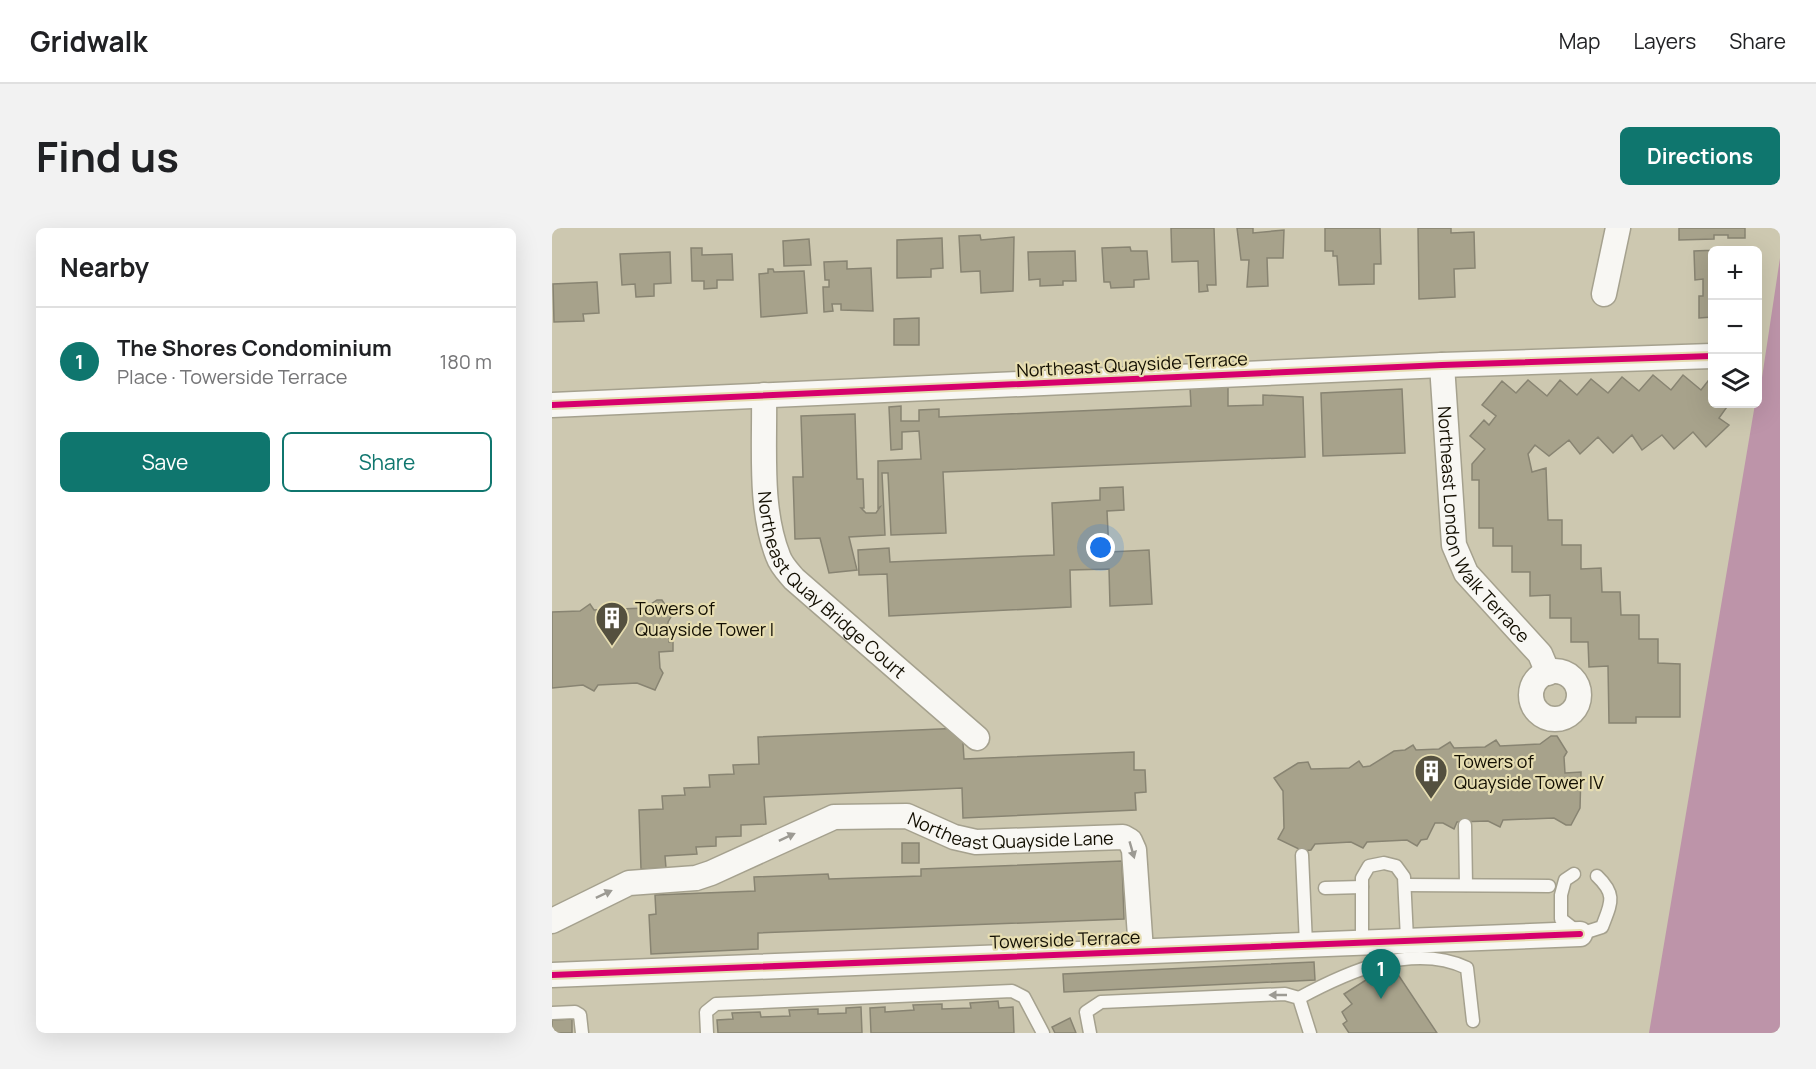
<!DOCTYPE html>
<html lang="en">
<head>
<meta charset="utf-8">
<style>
  body { margin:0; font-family:Manrope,sans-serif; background:#f2f2f2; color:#202124 }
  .controls { position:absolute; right:18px; top:18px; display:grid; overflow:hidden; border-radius:9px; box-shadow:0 6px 24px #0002 }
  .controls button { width:54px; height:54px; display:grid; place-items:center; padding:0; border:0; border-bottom:2px solid #e0e0e0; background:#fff; color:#202124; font:30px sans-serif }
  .you { position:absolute; left:549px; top:320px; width:21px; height:21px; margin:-15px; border:4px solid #fff; border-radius:50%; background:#1a73e8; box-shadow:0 0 0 9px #1a73e833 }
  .badge { display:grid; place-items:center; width:39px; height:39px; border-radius:50%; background:#0f766e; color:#fff; font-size:20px; font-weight:700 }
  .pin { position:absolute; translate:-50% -50px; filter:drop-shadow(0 2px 3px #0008) }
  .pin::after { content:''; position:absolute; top:32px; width:21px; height:18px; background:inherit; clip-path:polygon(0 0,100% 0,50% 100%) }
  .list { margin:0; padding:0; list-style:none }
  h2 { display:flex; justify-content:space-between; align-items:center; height:78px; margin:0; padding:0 24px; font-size:26px }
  h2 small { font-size:20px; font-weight:400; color:#757577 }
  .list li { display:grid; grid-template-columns:39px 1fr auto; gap:18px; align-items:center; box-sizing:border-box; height:108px; padding:0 24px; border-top:2px solid #e0e0e0 }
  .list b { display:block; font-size:22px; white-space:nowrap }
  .list p { margin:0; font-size:20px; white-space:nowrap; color:#757577 }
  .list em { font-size:20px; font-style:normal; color:#757577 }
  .actions { display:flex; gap:12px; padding:18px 24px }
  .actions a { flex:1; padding:14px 0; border:2px solid #0f766e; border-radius:9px; text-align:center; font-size:21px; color:#0f766e }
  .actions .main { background:#0f766e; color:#fff }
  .icon { flex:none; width:33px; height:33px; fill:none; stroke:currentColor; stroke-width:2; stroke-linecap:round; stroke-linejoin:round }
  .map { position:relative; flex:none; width:1228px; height:805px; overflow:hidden; border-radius:9px }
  header { display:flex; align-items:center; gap:36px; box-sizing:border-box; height:84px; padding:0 30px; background:#fff; border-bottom:2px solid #e0e0e0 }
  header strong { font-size:28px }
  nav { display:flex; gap:33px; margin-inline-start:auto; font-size:21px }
  .intro { display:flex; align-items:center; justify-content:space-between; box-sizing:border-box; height:144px; padding:0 36px }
  h1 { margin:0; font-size:42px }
  .button { padding:15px 27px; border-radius:9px; background:#0f766e; color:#fff; font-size:21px; font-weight:700 }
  main { display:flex; gap:36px; padding:0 36px }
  aside { flex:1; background:#fff; border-radius:9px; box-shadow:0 6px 24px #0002 }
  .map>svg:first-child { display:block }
</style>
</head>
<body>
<header>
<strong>Gridwalk</strong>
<nav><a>Map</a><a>Layers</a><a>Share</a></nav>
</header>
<div class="intro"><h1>Find us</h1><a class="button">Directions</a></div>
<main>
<aside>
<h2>Nearby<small></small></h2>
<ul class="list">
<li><span class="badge">1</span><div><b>The Shores Condominium</b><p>Place · Towerside Terrace</p></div><em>180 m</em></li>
</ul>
<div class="actions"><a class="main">Save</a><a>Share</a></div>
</aside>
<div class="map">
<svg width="1228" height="805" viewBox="0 0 1228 805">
  <rect width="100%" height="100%" fill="#cdc8b0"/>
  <polygon fill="#bd94a9" points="1228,30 1228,805 1097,805 1203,176 1206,176"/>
  <g fill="#a7a28b" stroke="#888472" stroke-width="1.5">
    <polygon points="619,0 662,0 664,57 655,57 656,63 647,64 646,33 620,34"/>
    <polygon points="685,0 701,0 701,5 732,2 731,30 715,30 716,58 695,59 697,32 689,32"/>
    <polygon points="773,0 828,0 829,36 822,36 822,56 787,57 785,28 781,28 781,23 773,23"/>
    <polygon points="866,0 899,0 899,5 922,4 923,40 902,41 903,69 867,71"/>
    <polygon points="1127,0 1193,0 1193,10 1176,10 1176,7 1162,7 1162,11 1127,12"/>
    <polygon points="428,7 429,12 462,9 461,63 429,65 428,43 409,44 407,8"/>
    <polygon points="390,10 391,40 379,41 379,49 345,50 345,12"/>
    <polygon points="257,11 259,37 232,38 231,13"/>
    <polygon points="578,19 579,23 595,23 597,51 582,52 582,59 559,60 558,54 552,54 550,20"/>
    <polygon points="139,20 150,20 150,27 180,26 181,52 165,52 165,60 152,61 152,53 140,53"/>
    <polygon points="1191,21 1160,22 1160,89 1147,90 1147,68 1151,68 1151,51 1143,52 1142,23"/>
    <polygon points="523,23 524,53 511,53 511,57 488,58 488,51 477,52 476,24"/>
    <polygon points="118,24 119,55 102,56 102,68 84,69 83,56 70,57 68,26"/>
    <polygon points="295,33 295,41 319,40 321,83 289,82 289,76 280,76 281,83 272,84 271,59 277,59 277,52 273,52 272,34"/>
    <polygon points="216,41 221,41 222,44 252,43 255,85 209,89 207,46 216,45"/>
    <polygon points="45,54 47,85 31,86 32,93 2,94 1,56"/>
    <polygon points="367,90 367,117 342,117 342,91"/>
    <polygon points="1101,147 1119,162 1131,147 1149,162 1160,148 1160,176 1177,176 1167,190 1177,197 1154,219 1141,204 1122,221 1110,207 1090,222 1080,207 1061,225 1046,209 1028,226 1017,212 997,228 983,217 976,226 980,244 994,240 996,292 1010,292 1010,317 1029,317 1029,341 1049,340 1050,364 1068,364 1069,387 1087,387 1087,411 1106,411 1106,435 1128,436 1128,489 1084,489 1084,495 1057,495 1056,438 1037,439 1036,414 1019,414 1019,390 998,390 998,367 978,368 978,344 960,344 960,318 941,318 941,300 927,300 927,252 920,252 920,236 933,221 918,208 932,192 937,197 944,188 930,177 950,153 964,165 976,152 995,168 1008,152 1025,167 1039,151 1056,165 1070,149 1087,163"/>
    <polygon points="676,158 676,178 711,177 711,167 751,169 753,229 391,244 394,305 339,307 336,245 330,245 333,307 297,309 305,342 277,345 268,310 243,311 241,249 251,249 249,188 303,186 305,251 311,251 312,280 309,280 314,285 324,285 328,279 326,280 326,233 369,231 367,203 350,204 350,221 339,222 337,179 349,178 349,193 367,193 367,182 387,181 387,189 639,178 638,159"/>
    <polygon points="850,161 853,225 771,228 769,165"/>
    <polygon points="571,259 572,282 555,283 557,324 597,322 600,376 558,378 557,341 518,342 519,379 337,388 335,346 307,347 306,322 337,320 338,334 502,327 500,275 548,272 548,260"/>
    <polygon points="105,372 110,372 120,387 116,394 117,414 121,414 121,423 107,424 108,440 111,445 103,462 85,455 46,457 42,463 31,457 0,460 0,384 28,383 38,376 42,382 93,380"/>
    <polygon points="410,500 412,531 582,524 582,542 593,542 594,564 583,565 584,582 411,590 410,560 212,569 214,596 189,597 189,608 164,609 164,618 144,619 145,626 113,628 114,640 89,641 87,582 111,581 110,568 133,567 132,560 158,559 157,547 182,546 181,537 207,536 206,509"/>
    <polygon points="999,508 1005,508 1015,524 1012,529 1013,545 1029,544 1028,580 1019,597 1014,597 1002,590 951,592 948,599 936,593 905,594 902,601 891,595 883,595 875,611 869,612 865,618 855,612 815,614 811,620 799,614 763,616 759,622 751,623 726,611 732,600 731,563 722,550 746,535 756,534 759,541 797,540 807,533 811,539 818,538 842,523 853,522 861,517 864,522 887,521 898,514 902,520 933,519 944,512 948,518 988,516"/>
    <rect x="350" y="615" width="17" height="20"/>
    <polygon points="570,633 572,691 206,705 206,721 99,726 97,687 104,686 103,667 203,663 202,649 276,646 277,651 369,648 369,641"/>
    <polygon points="762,734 763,752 512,764 511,746"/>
    <polygon points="839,736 885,805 797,805 791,796 795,793 790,784 800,776 792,766"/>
    <polygon points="446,773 447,780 461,779 462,805 319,805 318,780 333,779 333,784 362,782 361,777 390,776 390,781 419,780 418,775"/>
    <polygon points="309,779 310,805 166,805 165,792 181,791 180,785 208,784 209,789 238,788 237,782 266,781 266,786 294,785 294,780"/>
    <polygon points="518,790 524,805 503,805 500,799"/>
    <polygon points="20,791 20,805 0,805 0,792"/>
  </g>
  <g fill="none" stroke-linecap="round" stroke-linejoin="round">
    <g stroke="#a5a18e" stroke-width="15">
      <g id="lane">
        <polyline points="913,597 914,657"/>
        <polyline points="750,627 754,716"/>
        <path d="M1022 646 1013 652 1009 667V691L1028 706 1050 699C1059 675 1065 667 1045 648"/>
        <polyline points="853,657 997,658"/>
        <polyline points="773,660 810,659"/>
        <polyline points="810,713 810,650 817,638 832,635 844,638 852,649 855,711"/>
        <path d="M747 770C795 744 860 714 915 740L921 793"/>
        <polyline points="0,785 23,784 28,787 30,805"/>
        <polyline points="155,805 154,784 164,776 460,763 472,769 491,805"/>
        <polyline points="538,805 534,784 549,774 733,766 747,770 758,805"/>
      </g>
    </g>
    <g stroke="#a5a18e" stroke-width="27">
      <g id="street">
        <polyline points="1052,66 1066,0"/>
        <path id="s1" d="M890 137 902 317 914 345 988 426 996 445"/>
        <path id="s2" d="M212 167C213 219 207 280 226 328 229 337 236 344 242 351L425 510"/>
        <polyline points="0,177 890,137 1160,128"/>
        <circle cx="1003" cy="467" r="24"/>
        <path id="s3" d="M0 693 77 655 144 650 159 645 282 589 355 588 402 609 424 614 571 609 578 613 582 622 589 723"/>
        <polyline points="0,747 1028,706"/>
      </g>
    </g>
    <use href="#lane" stroke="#f8f7f3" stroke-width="12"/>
    <use href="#street" stroke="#f8f7f3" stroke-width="24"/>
    <g stroke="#e6ddb1" stroke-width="10">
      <g id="cycleway">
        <polyline points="0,177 890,137 1160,128"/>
        <polyline points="0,747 1028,706"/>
      </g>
    </g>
    <use href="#cycleway" stroke="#d6006c" stroke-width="6"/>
  </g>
  <defs><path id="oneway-solid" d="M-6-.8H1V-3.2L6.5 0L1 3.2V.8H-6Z" transform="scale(1.5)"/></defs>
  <g fill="#9c9a93">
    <use href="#oneway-solid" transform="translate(235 609) rotate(-25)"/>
    <use href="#oneway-solid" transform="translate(580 622) rotate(74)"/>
    <use href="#oneway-solid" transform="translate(52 666) rotate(-25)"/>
    <use href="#oneway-solid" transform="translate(726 767) rotate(-180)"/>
  </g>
  <defs>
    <g id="building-pin" transform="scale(1.725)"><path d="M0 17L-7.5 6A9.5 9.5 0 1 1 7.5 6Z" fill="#54503f" stroke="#e6ddb1"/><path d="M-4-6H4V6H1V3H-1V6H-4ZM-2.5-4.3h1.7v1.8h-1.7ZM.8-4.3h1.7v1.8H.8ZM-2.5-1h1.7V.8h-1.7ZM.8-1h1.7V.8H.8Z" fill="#fff"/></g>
  </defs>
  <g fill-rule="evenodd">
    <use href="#building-pin" x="60" y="390"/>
    <use href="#building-pin" x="879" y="543"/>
  </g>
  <g text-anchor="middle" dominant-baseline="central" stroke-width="4.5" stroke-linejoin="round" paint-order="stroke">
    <g font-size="18" fill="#130f02" stroke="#e6ddb1">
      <text transform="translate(580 136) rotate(-3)">Northeast Quayside Terrace</text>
      <text stroke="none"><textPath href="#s1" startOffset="171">Northeast London Walk Terrace</textPath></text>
      <text stroke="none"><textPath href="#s2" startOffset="216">Northeast Quay Bridge Court</textPath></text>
      <text stroke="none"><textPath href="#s3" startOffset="484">Northeast Quayside Lane</textPath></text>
      <text transform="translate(513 711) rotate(-2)">Towerside Terrace</text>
    </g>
    <g font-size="18" fill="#130f02" stroke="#e6ddb1" text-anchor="start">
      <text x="83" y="380">Towers of<tspan x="83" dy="21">Quayside Tower I</tspan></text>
      <text x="902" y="533">Towers of<tspan x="902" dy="21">Quayside Tower IV</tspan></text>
    </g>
  </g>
</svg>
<div class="controls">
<button>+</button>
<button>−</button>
<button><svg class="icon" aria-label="layers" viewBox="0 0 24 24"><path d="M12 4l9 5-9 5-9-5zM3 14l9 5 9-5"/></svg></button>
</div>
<div class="you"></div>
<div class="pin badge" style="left:829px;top:771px">1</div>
</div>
</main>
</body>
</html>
